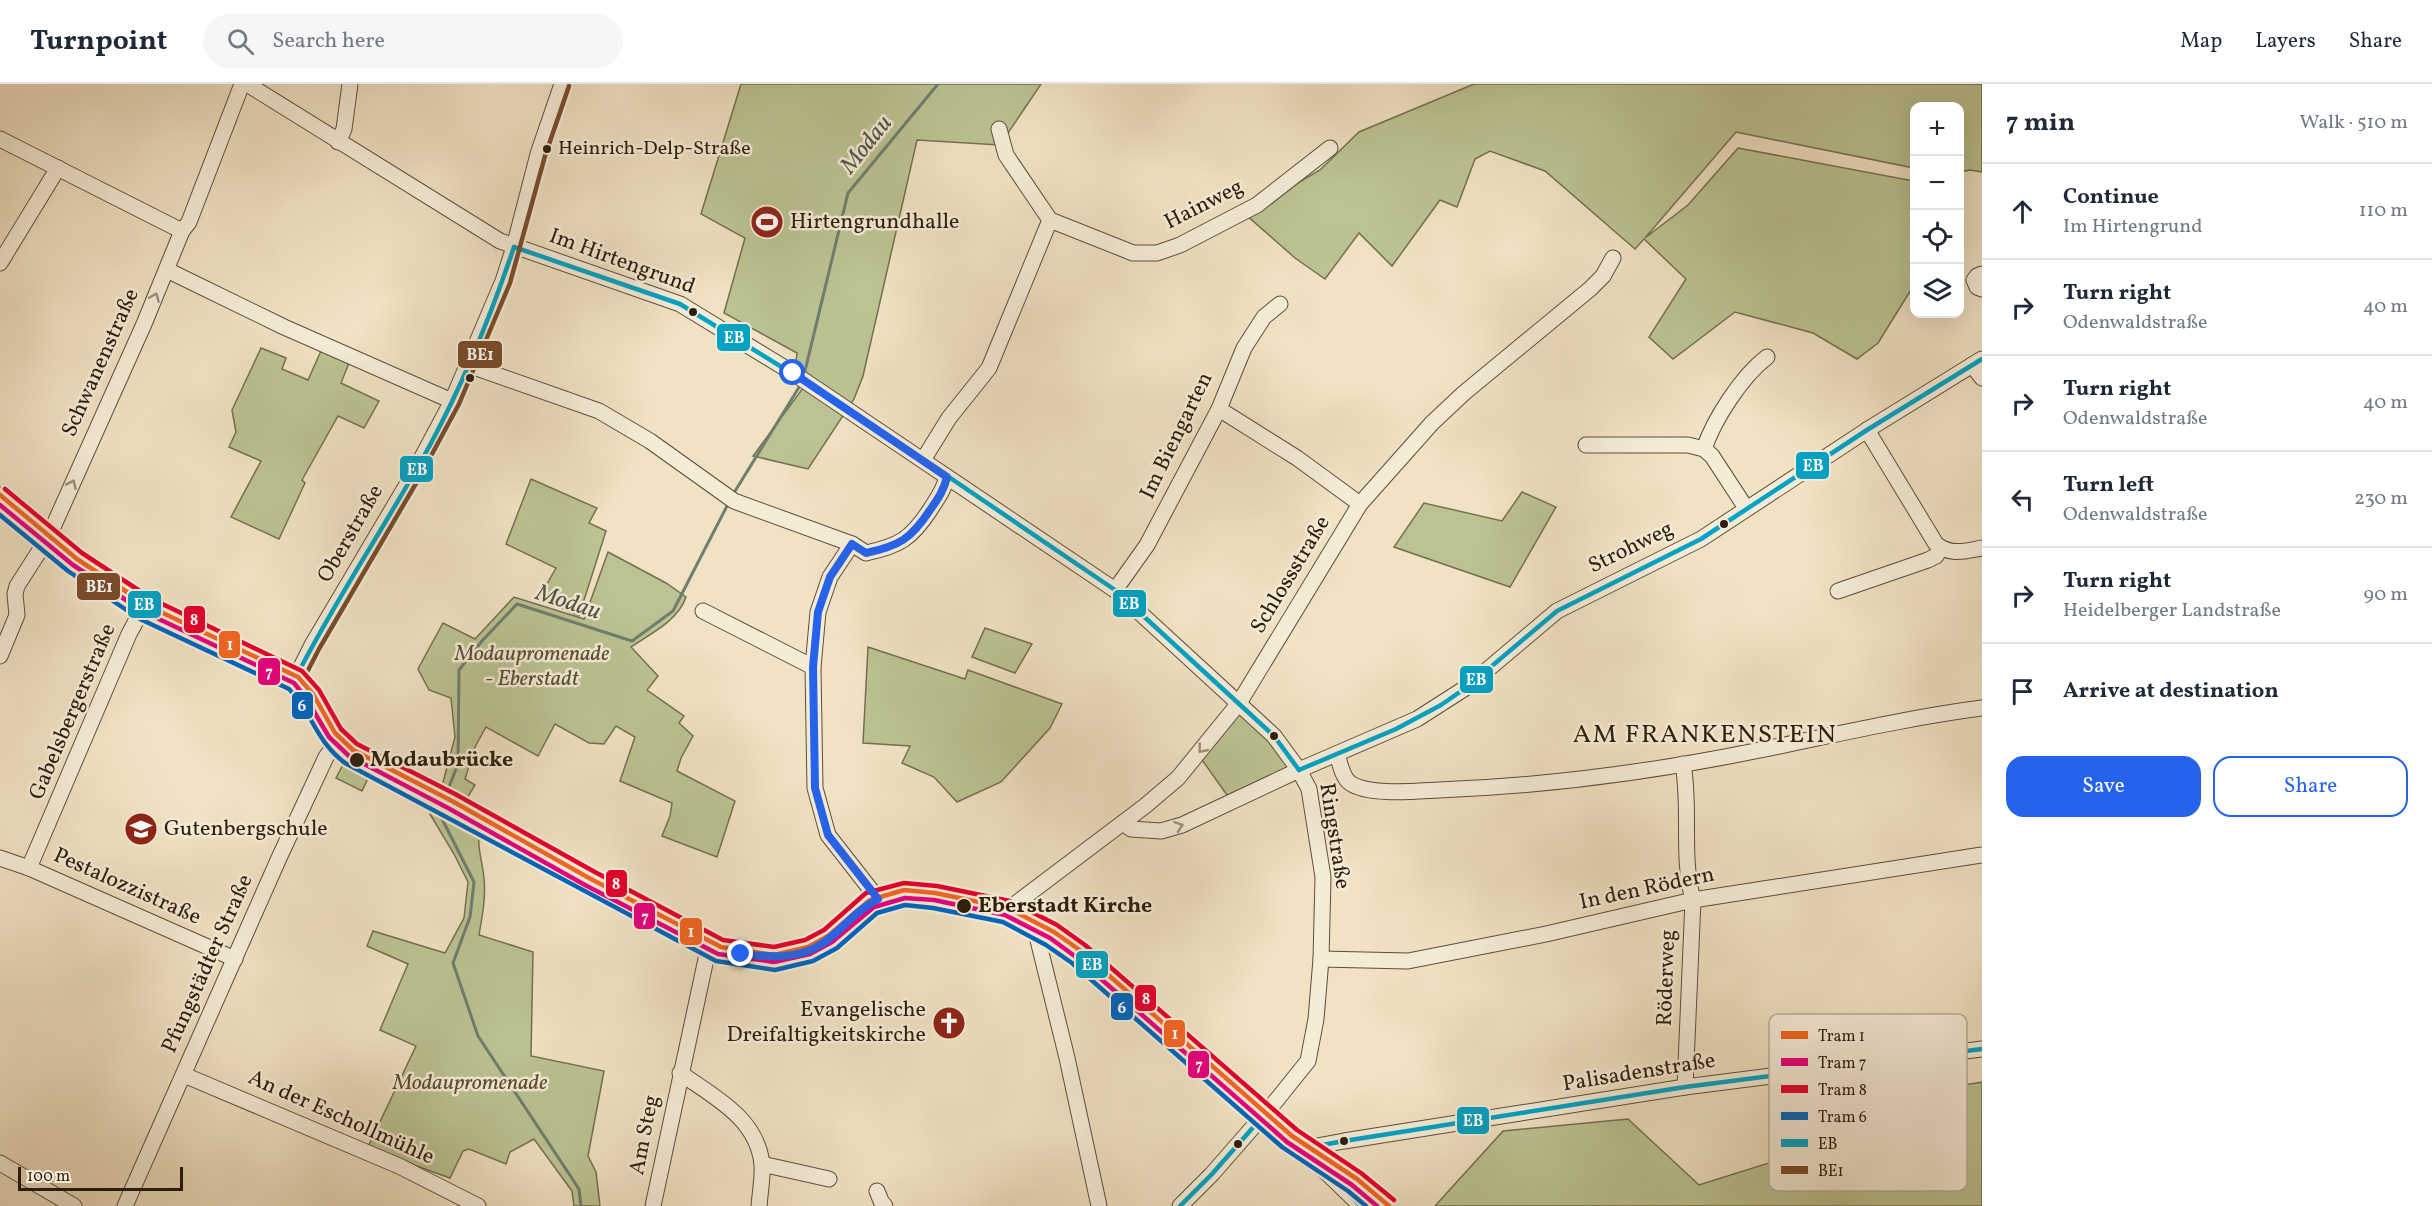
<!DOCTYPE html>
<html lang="en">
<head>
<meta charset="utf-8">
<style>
  body { margin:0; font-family:Vollkorn,serif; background:#f6f6f7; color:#1f2937 }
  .controls { position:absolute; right:18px; top:18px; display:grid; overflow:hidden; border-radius:12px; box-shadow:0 6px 24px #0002 }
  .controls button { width:54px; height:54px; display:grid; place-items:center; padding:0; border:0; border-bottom:2px solid #e0e1e3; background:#fff; color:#1f2937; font:30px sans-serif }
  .scale { position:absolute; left:18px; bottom:15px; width:165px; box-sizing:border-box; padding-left:6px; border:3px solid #2c1d0c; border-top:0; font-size:16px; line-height:21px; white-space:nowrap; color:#2c1d0c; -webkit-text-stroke:4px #f5ecd8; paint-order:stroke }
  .stop { position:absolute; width:18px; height:18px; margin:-14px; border:4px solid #2563eb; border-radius:50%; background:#fff }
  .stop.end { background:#2563eb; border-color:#fff; box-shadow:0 2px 6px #0008 }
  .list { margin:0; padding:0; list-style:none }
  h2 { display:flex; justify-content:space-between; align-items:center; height:78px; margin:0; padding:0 24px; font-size:26px }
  h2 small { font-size:20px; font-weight:400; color:#747a83 }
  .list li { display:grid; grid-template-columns:39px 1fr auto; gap:18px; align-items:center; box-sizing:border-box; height:96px; padding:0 24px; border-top:2px solid #e0e1e3 }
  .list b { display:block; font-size:22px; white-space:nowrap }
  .list p { margin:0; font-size:20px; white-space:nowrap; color:#747a83 }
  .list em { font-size:20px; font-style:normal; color:#747a83 }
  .actions { display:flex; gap:12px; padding:18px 24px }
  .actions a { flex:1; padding:14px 0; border:2px solid #2563eb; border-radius:18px; text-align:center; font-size:21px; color:#2563eb }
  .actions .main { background:#2563eb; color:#fff }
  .icon { flex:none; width:33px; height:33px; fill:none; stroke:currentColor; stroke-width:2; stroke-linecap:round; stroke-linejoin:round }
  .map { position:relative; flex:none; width:1982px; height:1122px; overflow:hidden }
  header { display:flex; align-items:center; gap:36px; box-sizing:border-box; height:84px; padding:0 30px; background:#fff; border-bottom:2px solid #e0e1e3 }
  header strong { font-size:28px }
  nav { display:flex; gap:33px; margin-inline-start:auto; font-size:21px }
  .search { width:420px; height:54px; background:#f6f6f7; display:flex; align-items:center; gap:15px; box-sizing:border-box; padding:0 21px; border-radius:33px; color:#747a83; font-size:22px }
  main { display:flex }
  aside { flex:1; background:#fff }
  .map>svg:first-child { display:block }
</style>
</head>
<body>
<header>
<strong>Turnpoint</strong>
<div class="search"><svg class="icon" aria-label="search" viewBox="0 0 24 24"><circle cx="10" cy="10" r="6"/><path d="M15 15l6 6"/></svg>Search here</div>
<nav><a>Map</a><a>Layers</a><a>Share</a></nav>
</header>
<main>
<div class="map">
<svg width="1982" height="1122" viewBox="0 0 1982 1122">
  <rect width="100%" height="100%" fill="#f0e2c3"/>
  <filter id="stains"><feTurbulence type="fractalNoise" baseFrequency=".00333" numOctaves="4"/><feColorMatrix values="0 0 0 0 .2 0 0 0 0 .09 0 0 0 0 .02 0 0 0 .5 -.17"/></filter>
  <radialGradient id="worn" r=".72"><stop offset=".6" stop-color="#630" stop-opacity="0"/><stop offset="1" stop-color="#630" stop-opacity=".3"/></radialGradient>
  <g fill="#bcc392" stroke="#74704f" stroke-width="1.5">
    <polygon points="741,0 1041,0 1000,61 917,56 863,292 854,315 808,385 753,372 806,300 794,291 797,269 724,229 745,154 701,130"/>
    <polygon points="1474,0 1982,0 1982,88 1970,86 1960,88 1960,22 1914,22 1914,84 1736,48 1645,154 1688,121 1738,64 1914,97 1914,201 1878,259 1857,275 1813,249 1735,228 1673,275 1649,253 1686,195 1644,155 1635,165 1545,87 1490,67 1475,75 1457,123 1440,116 1392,182 1359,149 1325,195 1295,174 1245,130 1320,86 1359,48"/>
    <polygon points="261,264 286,274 282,285 308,296 321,267 349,279 341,299 379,317 364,344 338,332 302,396 305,399 279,455 231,433 261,377 229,363 236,348 232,326"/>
    <polygon points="531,395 597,424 589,439 606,447 579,532 539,514 556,484 506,460"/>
    <polygon points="1522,408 1556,423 1510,503 1394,463 1424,419 1502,437"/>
    <path d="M608 468 666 499 686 513C678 537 650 550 631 563L658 592 647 606 684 632 679 639 693 652 681 674 677 687 735 717 717 773 662 752 670 732 672 719 620 697 635 653 616 642 604 660 589 659 555 640 538 672 486 643 475 663 465 695 475 701 466 716 450 713 441 706 455 653 451 614 429 606 418 585 443 539 475 555 514 513 584 535Z"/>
    <polygon points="985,544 1032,560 1015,589 972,573"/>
    <polygon points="868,563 965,595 968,586 1062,620 1050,644 1001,698 957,718 934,693 902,679 910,662 863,659"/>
    <polygon points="1239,619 1299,686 1232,718 1200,673"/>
    <polygon points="346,675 371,688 362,707 336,694"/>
    <path d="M432 720 448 729 450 726 481 744C475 760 483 778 484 795 486 814 482 833 479 851L533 868 531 972 604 987 588 1072 596 1088 600 1122H574L572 1107 534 1055 510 1068 506 1080 469 1065 463 1067 450 1094 414 1081 369 1061 416 962 380 946 408 880 367 862 373 847 445 869 464 834 468 798 454 770 430 730Z"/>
    <polygon points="1982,998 1982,1122 1435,1122 1503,1047 1628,1035 1699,1101 1813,1065 1833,1023"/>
  </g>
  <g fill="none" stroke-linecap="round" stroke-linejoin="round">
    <g stroke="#6e7e71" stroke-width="3">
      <polyline points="804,291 848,109 938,0"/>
      <polyline points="732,412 801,300"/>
      <polyline points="445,713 458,680 459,586 482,557 517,520 632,557 673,527 728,420"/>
      <polyline points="442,722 439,729 474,798 470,833 453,879 478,952 579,1105 581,1122"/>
    </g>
    <g stroke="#5d4e3a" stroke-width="17">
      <g id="minor">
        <polyline points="247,0 500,157 680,220 793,289 1115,506 1274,652 1299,686 1309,705 1323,793 1321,875 1316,935 1308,977 1275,1018 1212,1090 1180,1122"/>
        <polyline points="999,45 1006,71 1050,136 1133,169 1157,169 1180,161 1257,121 1330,64"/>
        <polyline points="0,55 182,147"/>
        <polyline points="338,58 344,45 350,0"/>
        <polyline points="0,179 58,84"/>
        <polyline points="167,186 284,243 452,317"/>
        <polyline points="1982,190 1977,192 1974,196 1977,203 1982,205"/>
        <path d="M468 281 599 327 650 357 734 417 852 460 866 469C899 462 911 455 930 426 937 415 944 406 947 393"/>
        <polyline points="1972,281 1982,294"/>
        <polyline points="1219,325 1297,374 1360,420"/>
        <path d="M1867 346 1936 460C1951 472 1965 467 1982 464"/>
        <polyline points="1586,361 1688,361 1704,365 1712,372 1746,424"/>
        <path d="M1704 365C1714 335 1742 292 1767 273"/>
        <polyline points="923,376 949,334 989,284 1050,136"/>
        <path d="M0 411 75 476 118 506 185 543 295 595C321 618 320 648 354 670L720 866 774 874 811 866 824 858 868 821 878 815 904 809 968 817 1006 827 1043 844 1073 864 1305 1068 1361 1122"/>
        <polyline points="852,460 830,493 818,528 813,583 815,704 828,751 878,815"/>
        <polyline points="1115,506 1147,461 1219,325 1244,264 1264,233 1280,220"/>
        <polyline points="1838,507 1928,476 1936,472 1941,464"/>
        <polyline points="703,527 813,583"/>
        <polyline points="0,572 17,531 15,510 17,502 49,452 144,240 182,147 189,138 242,0"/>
        <polyline points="295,595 312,561 412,392 452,317 503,197 514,163 538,70 562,0"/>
        <path d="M1337 670C1340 679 1342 693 1350 699 1369 712 1417 707 1439 706 1545 702 1651 688 1755 667 1830 652 1905 634 1982 624"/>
        <path d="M1683 680C1691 725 1681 772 1693 816L1685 1003"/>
        <polyline points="1123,739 1131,745 1161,747 1182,741 1299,686 1417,635 1467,603 1557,527 1701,455 1867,346 1982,275"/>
        <polyline points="0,774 29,784 235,875"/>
        <polyline points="29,784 129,550 144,522"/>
        <polyline points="1006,827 1145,722 1178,694 1239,619 1360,420 1432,339 1464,309 1590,205 1603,192 1613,174"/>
        <polyline points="1034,840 1067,974 1099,1122"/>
        <polyline points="1321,875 1408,877 1546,850 1693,816 1982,771"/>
        <path d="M680 989C714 1013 757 1034 762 1080 763 1093 760 1109 759 1122"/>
        <polyline points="184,991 399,1082 478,1122"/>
        <polyline points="1305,1068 1317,1062 1344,1057 1685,1003 1982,965"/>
        <polyline points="0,1079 74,1122"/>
        <polyline points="762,1080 829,1095"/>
        <polyline points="877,1107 881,1117 885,1122"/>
        <polyline points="125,1122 279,774 326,673 337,658"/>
        <polyline points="653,1122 709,861"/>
      </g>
    </g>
    <use href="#minor" stroke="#f5ecd8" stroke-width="15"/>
    <g stroke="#f5ecd8" stroke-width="9">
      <g id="bus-1">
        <polyline points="514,163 680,220 843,321 1115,506 1274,652 1299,686"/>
        <path d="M0 411 75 476 118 506 185 543 295 595 310 613 334 652 354 670 720 866C772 874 796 881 840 845 851 835 865 820 879 815 899 808 918 811 938 813 993 820 1027 833 1073 864L1305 1068 1361 1122"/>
        <path d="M295 595C336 514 387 440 430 361 464 298 491 231 514 163"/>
        <polyline points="1299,686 1396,645 1441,621 1467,603 1557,527 1701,455 1867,346 1982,275"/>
        <polyline points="1305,1068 1317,1062 1344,1057 1685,1003 1982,965"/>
        <polyline points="1180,1122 1212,1090 1264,1031"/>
      </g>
    </g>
    <g stroke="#f5ecd8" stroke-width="9">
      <g id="bus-2">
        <path d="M0 421C37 453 73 487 115 513 171 547 232 574 292 602"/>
        <polyline points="302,598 319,565 418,396 459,320 510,199 545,72 569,2"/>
      </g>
    </g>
    <use href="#bus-1" stroke="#02a2c4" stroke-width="4.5"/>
    <use href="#bus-2" stroke="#7a4b2a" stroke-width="4.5"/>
    <g stroke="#f5ecd8" stroke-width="9">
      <polyline id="tram-1" points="0,411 77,475 148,522 298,593 313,610 335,649 353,666 452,717 589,794 721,863 774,871 808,863 828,852 870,816 904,806 935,809 1008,824 1054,848 1081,867 1292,1052 1357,1095 1389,1122"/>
    </g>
    <g stroke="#f5ecd8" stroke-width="9">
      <polyline id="tram-2" points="0,421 73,481 144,528 294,599 306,614 329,653 349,672 448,724 585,801 718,870 774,878 810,870 832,858 874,823 905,814 934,816 1005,831 1050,854 1076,873 1287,1058 1352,1101 1377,1122"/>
    </g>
    <g stroke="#f5ecd8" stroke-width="9">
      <polyline id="tram-3" points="5,405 82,469 152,515 302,587 319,606 341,645 357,660 455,710 593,787 723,856 774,863 805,856 824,846 866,809 904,799 937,802 1010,817 1057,841 1085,861 1297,1046 1361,1089 1394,1116"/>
    </g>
    <g stroke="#f5ecd8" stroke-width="9">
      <path id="tram-4" d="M0 431 68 487 140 535 289 605C313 629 314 655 345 679L716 877 775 886 813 877 837 864 877 829 905 821 933 824 1003 838 1046 861 1072 879 1282 1063 1348 1107 1366 1122"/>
    </g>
    <use href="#tram-1" stroke="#f26522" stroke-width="4.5"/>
    <use href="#tram-2" stroke="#e5007d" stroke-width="4.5"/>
    <use href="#tram-3" stroke="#e4002b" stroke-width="4.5"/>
    <use href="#tram-4" stroke="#0065bd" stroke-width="4.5"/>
  </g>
  <defs><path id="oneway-chevron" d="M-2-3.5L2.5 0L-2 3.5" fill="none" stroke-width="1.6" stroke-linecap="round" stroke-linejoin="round" transform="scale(1.5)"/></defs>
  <g stroke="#9b8f7c">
    <use href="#oneway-chevron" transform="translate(155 213) rotate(-67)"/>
    <use href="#oneway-chevron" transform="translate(72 400) rotate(-66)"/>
    <use href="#oneway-chevron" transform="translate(1202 665) rotate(129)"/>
    <use href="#oneway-chevron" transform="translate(1179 742) rotate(-19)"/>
  </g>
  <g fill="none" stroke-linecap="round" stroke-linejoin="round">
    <path stroke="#2563eb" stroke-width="8" d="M741 870C769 873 799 876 823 859 843 845 856 826 878 815L828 751 815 704 813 583 818 528 830 493 852 460 866 469C899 462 911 455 930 426 938 415 944 406 947 393L793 289"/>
  </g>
  <defs>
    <g id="stadium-disc" transform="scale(1.725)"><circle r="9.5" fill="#8f2418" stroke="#f5ecd8"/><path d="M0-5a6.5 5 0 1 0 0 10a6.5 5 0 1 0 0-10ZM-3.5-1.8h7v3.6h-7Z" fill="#fff"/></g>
    <g id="school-disc" transform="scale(1.725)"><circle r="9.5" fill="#8f2418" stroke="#f5ecd8"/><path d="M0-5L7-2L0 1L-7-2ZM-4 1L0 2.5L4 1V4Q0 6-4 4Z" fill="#fff"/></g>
    <g id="church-disc" transform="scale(1.725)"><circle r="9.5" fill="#8f2418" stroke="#f5ecd8"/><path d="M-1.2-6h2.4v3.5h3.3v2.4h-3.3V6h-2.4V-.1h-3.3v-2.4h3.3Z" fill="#fff"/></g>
  </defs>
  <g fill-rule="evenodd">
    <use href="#stadium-disc" x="767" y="138"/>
    <use href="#school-disc" x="141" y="745"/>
    <use href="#church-disc" x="949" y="939"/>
  </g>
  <g fill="#2c1d0c" stroke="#f5ecd8" stroke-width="2">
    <circle cx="547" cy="65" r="5"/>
    <circle cx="693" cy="228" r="5"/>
    <circle cx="470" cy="294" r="5"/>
    <circle cx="1724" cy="440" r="5"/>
    <circle cx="1274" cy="652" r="5"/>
    <circle cx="357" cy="676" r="8"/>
    <circle cx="964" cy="822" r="8"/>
    <circle cx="1344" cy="1057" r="5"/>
    <circle cx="1238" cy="1060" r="5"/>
  </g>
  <g text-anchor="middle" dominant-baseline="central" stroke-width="5" stroke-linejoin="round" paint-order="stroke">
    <g font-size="20" fill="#2c1d0c" stroke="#f5ecd8" text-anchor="start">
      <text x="558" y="65">Heinrich-Delp-Straße</text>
    </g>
    <g font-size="22" fill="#2c1d0c" stroke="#f5ecd8">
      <text transform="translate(1204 121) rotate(-27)">Hainweg</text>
      <text transform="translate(622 178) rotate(20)">Im Hirtengrund</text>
      <text transform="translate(101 279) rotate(-66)">Schwanenstraße</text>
      <text transform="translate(1177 352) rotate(-64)">Im Biengarten</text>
      <text transform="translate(351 450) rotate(-60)">Oberstraße</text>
      <text transform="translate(1631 464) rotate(-26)">Strohweg</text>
      <text transform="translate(1291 491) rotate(-59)">Schlossstraße</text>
      <text transform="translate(73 628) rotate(-67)">Gabelsbergerstraße</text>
      <text transform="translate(1334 752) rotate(81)">Ringstraße</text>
      <text transform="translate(127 803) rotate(24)">Pestalozzistraße</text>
      <text transform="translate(1647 805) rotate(-12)">In den Rödern</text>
      <text transform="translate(208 880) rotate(-66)">Pfungstädter Straße</text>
      <text transform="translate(1667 894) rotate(-88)">Röderweg</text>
      <text transform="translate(1639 989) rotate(-9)">Palisadenstraße</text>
      <text transform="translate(341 1034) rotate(24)">An der Eschollmühle</text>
      <text transform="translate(645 1051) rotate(-79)">Am Steg</text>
    </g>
    <g font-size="22" fill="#2c1d0c" stroke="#f5ecd8" text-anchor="start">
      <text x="790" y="138">Hirtengrundhalle</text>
      <text x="164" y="745">Gutenbergschule</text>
      <text x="926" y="926" text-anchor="end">Evangelische<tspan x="926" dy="25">Dreifaltigkeitskirche</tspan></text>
    </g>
    <g font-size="22" font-style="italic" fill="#574f34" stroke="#f5ecd8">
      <text x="532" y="570">Modaupromenade<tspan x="532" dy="25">- Eberstadt</tspan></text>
      <text x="470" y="999">Modaupromenade</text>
    </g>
    <g font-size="22" font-weight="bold" fill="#2c1d0c" stroke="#f5ecd8" text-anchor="start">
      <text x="370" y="676">Modaubrücke</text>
      <text x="978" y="822">Eberstadt Kirche</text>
    </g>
    <g font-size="24" font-style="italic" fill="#525547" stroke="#f5ecd8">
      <text transform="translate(867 61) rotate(-51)">Modau</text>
      <text transform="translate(568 519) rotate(18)">Modau</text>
    </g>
    <g font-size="26" letter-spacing="1.5" fill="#2c1d0c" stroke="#f5ecd8">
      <text x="1705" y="651">AM FRANKENSTEIN</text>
    </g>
  </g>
  <rect x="1769" y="930" width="198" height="177" rx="9" fill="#f5ecd8" stroke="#b9ae9b" stroke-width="1.5"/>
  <rect x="1781" y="947" width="27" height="8" fill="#f26522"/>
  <rect x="1781" y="974" width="27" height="8" fill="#e5007d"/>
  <rect x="1781" y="1001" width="27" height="8" fill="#e4002b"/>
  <rect x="1781" y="1028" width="27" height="8" fill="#0065bd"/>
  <rect x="1781" y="1055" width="27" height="8" fill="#02a2c4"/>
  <rect x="1781" y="1082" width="27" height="8" fill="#7a4b2a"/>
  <g font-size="16" fill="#2c1d0c">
    <text x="1818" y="957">Tram 1</text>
    <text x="1818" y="984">Tram 7</text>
    <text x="1818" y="1011">Tram 8</text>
    <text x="1818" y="1038">Tram 6</text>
    <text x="1818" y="1065">EB</text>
    <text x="1818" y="1092">BE1</text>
  </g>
  <g stroke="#f5ecd8" stroke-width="2">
    <rect x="716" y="239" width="35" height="29" rx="6" fill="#02a2c4"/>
    <rect x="457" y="256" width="46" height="29" rx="6" fill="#7a4b2a"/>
    <rect x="1795" y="367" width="35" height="29" rx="6" fill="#02a2c4"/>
    <rect x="399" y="371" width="35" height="28" rx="6" fill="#02a2c4"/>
    <rect x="76" y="488" width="45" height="29" rx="6" fill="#7a4b2a"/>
    <rect x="1112" y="505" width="35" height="29" rx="6" fill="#02a2c4"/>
    <rect x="127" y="506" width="35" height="29" rx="6" fill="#02a2c4"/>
    <rect x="183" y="521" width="23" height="29" rx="6" fill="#e4002b"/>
    <rect x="218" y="546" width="23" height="29" rx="6" fill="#f26522"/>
    <rect x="257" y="573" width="24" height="29" rx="6" fill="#e5007d"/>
    <rect x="1459" y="581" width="35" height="29" rx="6" fill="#02a2c4"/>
    <rect x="291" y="607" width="23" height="29" rx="6" fill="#0065bd"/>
    <rect x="605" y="785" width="23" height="29" rx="6" fill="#e4002b"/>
    <rect x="633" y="818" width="23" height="28" rx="6" fill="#e5007d"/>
    <rect x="679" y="833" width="24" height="29" rx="6" fill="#f26522"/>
    <rect x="1075" y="866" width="34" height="29" rx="6" fill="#02a2c4"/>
    <rect x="1134" y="900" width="23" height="28" rx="6" fill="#e4002b"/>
    <rect x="1110" y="908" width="24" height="29" rx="6" fill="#0065bd"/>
    <rect x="1163" y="935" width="23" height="29" rx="6" fill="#f26522"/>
    <rect x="1187" y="966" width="23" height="29" rx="6" fill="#e5007d"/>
    <rect x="1456" y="1022" width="34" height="29" rx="6" fill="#02a2c4"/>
  </g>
  <g font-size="16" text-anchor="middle" font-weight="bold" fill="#fff">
    <text x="734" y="259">EB</text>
    <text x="480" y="276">BE1</text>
    <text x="1813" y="387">EB</text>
    <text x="417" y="391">EB</text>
    <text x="99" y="508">BE1</text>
    <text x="1129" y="525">EB</text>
    <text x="144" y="526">EB</text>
    <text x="194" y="541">8</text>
    <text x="230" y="566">1</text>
    <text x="269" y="593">7</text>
    <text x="1476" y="601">EB</text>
    <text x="302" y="627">6</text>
    <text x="616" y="805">8</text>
    <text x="645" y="838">7</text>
    <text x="691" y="853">1</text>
    <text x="1092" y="886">EB</text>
    <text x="1146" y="920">8</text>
    <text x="1122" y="929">6</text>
    <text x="1175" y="955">1</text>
    <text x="1199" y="986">7</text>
    <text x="1473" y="1042">EB</text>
  </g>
  <rect width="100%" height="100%" filter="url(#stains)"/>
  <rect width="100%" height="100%" fill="url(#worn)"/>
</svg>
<div class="controls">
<button>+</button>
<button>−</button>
<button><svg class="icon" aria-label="locate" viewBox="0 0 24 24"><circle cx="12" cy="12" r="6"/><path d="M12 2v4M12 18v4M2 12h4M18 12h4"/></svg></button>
<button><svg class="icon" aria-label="layers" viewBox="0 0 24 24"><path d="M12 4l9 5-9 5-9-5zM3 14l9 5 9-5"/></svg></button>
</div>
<div class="scale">100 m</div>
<div class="stop" style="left:793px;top:289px"></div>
<div class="stop end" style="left:741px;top:870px"></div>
</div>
<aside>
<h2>7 min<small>Walk · 510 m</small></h2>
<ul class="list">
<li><svg class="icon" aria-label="ahead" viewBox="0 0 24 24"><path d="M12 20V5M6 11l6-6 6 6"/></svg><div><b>Continue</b><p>Im Hirtengrund</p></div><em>110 m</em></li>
<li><svg class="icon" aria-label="right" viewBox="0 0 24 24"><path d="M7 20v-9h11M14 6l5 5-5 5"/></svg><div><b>Turn right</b><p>Odenwaldstraße</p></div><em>40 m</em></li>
<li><svg class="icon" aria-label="right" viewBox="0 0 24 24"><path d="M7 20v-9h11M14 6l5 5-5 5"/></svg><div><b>Turn right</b><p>Odenwaldstraße</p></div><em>40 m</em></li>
<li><svg class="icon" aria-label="left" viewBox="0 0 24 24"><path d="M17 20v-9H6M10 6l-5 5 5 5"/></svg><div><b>Turn left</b><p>Odenwaldstraße</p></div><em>230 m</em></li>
<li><svg class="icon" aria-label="right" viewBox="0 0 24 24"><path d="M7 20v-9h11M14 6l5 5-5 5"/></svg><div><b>Turn right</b><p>Heidelberger Landstraße</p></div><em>90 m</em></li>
<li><svg class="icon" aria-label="arrive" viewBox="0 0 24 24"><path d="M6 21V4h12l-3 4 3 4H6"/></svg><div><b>Arrive at destination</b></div></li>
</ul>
<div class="actions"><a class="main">Save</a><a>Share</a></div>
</aside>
</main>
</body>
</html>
